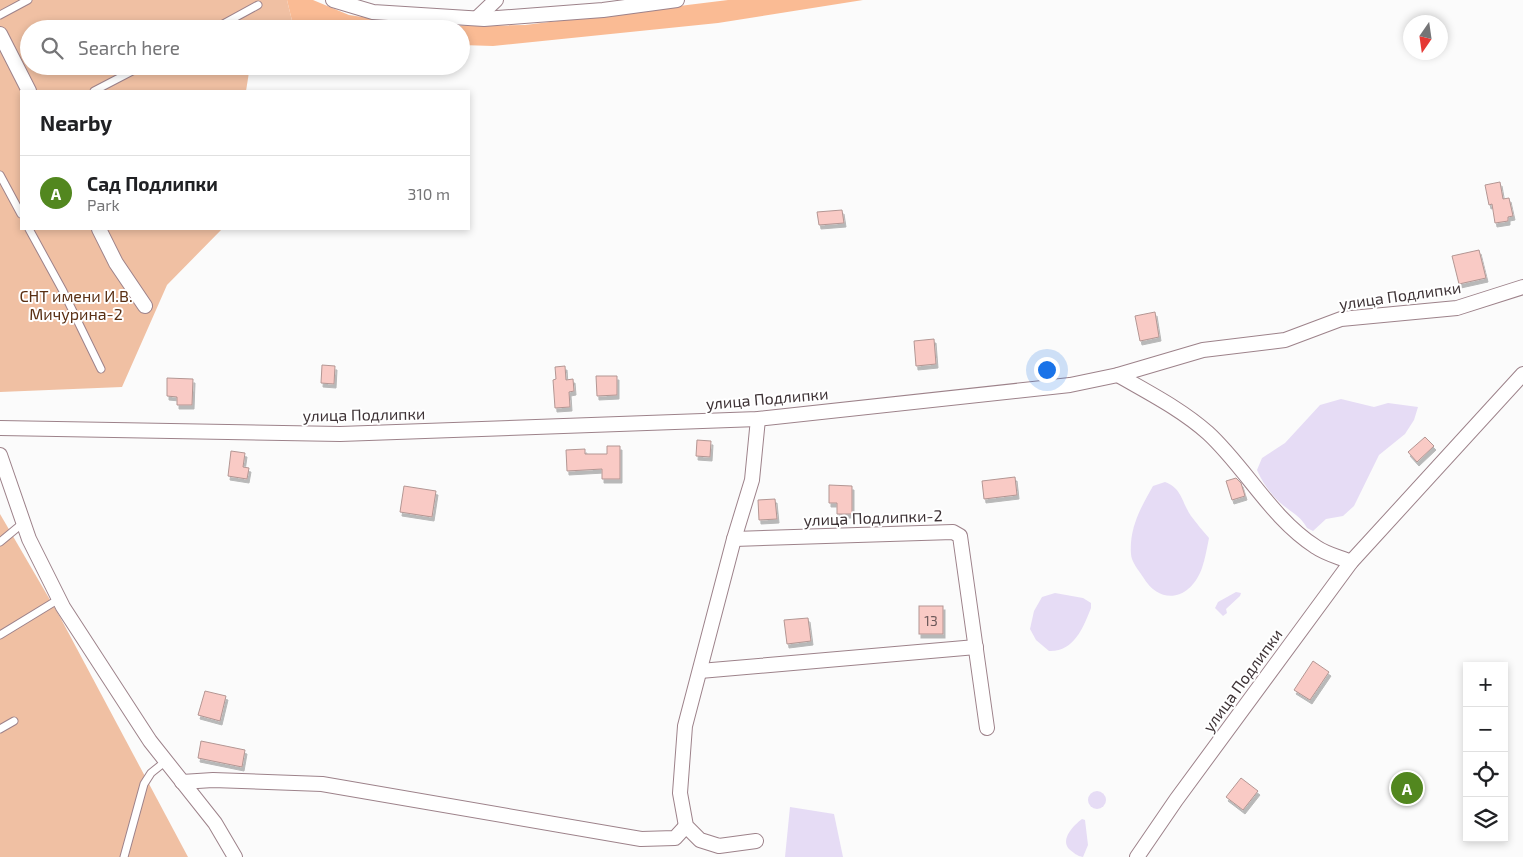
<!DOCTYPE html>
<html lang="en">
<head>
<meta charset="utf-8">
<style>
  body { margin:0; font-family:"Exo 2",sans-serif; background:#f2f2f2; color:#202124 }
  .controls { position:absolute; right:15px; bottom:15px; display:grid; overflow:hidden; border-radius:0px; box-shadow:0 2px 8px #0003 }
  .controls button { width:45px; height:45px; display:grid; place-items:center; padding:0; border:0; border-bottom:1px solid #e0e0e0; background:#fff; color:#202124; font:25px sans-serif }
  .compass { position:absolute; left:1403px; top:15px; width:45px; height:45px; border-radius:50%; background:#fff; box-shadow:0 2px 8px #0003; rotate:193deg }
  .you { position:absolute; left:1046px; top:369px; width:18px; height:18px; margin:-12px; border:4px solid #fff; border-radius:50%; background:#1a73e8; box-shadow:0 0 0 8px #1a73e833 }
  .badge { display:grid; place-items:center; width:32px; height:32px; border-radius:50%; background:#52871f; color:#fff; font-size:16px; font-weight:700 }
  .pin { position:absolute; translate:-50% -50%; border:2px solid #fff; box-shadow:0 1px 5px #0006 }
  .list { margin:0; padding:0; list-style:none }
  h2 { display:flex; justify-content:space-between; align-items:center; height:65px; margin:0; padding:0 20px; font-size:21px }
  h2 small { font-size:16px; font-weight:400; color:#757577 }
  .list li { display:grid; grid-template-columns:32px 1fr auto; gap:15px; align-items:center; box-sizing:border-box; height:75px; padding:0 20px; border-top:1px solid #e0e0e0 }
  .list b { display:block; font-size:19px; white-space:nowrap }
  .list p { margin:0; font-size:16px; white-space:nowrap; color:#757577 }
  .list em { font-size:16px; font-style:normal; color:#757577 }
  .icon { flex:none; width:28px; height:28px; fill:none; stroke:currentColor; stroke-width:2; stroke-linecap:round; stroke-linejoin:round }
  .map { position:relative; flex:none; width:1523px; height:857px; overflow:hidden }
  .search { position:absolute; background:#fff; box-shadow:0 2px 8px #0003; left:20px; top:20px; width:450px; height:55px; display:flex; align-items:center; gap:12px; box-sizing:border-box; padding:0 18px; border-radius:28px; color:#757577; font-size:19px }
  .panel { position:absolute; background:#fff; box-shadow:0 2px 8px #0003; left:20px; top:90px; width:450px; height:140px; border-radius:0px }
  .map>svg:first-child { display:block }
</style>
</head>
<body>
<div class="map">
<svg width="1523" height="857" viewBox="0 0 1523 857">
  <defs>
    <filter id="shadow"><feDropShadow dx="2" dy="4" stdDeviation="0" flood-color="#0004"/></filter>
  </defs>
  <rect width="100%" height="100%" fill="#fbfbfb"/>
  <g fill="#f0c0a3">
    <polygon points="0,0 287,0 294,29 29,29 29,66 250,66 246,91 21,91 21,229 222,229 167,285 122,387 0,392"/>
    <polygon points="0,514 60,617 188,857 0,857"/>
  </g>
  <polygon fill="#fabb94" points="287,0 313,0 349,15 421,26 525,25 728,0 863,0 718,23 493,46 461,45 461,29 294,29"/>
  <g fill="#e6dcf5">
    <path d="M1341 399 1374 407 1388 403 1418 407 1414 420 1405 434 1379 455 1354 506 1343 516 1326 519 1313 531 1307 528C1301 517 1293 513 1284 506 1272 496 1263 484 1257 470L1262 458 1285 443 1320 405Z"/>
    <path d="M1165 482C1182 488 1182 503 1191 516 1197 524 1203 531 1209 538 1207 548 1205 559 1202 568 1191 599 1161 607 1143 577 1139 571 1131 561 1131 554 1129 528 1141 507 1153 486Z"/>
    <polygon points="1236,592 1241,593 1240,596 1226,609 1227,613 1223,616 1215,608 1218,602"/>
    <path d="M1055 593 1083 598 1091 603V608C1083 628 1074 652 1049 651L1036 640 1030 629 1034 611 1042 597Z"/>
    <circle cx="1097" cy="800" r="9"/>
    <polygon points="790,807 834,814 843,857 785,857"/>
    <path d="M1082 819 1085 820 1088 845 1083 857C1077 856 1074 853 1069 849 1060 839 1074 825 1082 819Z"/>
  </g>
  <g fill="#f9cac5" stroke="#b39693" filter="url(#shadow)">
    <polygon points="1500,182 1503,199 1509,198 1513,216 1508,217 1508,221 1495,223 1492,204 1489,205 1485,185"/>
    <polygon points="842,210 844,223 819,225 817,212"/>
    <polygon points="1479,250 1486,278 1459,284 1452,256"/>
    <polygon points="1155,312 1159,337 1140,341 1135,316"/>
    <polygon points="934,339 936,364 916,366 914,341"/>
    <polygon points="322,365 335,366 334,384 321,383"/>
    <polygon points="565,366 566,380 573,379 574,391 569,392 570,407 555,408 553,380 556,379 555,367"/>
    <polygon points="596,376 617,376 617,395 597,396"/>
    <polygon points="167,378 193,379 192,405 177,405 177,397 167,396"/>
    <polygon points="1425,437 1434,446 1417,462 1408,452"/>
    <polygon points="697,440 711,441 710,457 696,456"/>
    <polygon points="607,446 620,446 620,479 602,479 602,469 567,471 566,450 585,449 585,454 607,454"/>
    <polygon points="231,451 245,453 243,467 249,468 247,479 228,476"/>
    <polygon points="1015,477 1017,495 984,499 982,481"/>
    <polygon points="1236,478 1241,483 1245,496 1232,500 1226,481"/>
    <polygon points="829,485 852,486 852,514 837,514 837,503 829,503"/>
    <polygon points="404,486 436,491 432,517 400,512"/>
    <polygon points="775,499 777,519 759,520 758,500"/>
    <rect x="919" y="606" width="24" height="28"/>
    <polygon points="808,618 811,641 787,644 784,620"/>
    <polygon points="1313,661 1329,672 1310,700 1294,690"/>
    <polygon points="205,691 226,696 220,721 198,715"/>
    <polygon points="201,741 245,750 242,767 198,758"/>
    <polygon points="1241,778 1258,791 1243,810 1226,797"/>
  </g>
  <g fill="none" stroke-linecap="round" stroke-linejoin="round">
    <g stroke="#9d828a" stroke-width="9">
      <g id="lane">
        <polyline points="0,15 28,0"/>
        <polyline points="214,29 258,5"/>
        <polyline points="94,91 142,66"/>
        <polyline points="0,175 21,214"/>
        <polyline points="29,229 63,291 101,369"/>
        <polyline points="0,542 23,523"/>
        <polyline points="0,635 59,599"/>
        <polyline points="0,729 14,721"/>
        <polyline points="124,857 144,784 151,773 166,761"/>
      </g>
    </g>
    <g stroke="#9d828a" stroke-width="16">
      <g id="street">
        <polyline points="333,0 373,12 484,19 603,10 677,0"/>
        <polyline points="477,18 496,0"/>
        <polyline points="0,34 29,91"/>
        <polyline points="99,229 116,263 145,306"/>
        <path d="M1118 375C1149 393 1181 409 1208 433 1246 468 1271 518 1316 547 1326 554 1339 557 1351 562"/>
        <polyline points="0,428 340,434 758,419 1070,385 1118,375 1203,350 1285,340 1341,319 1457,308 1523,287"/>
        <polyline points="0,455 29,539 63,607 150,741 215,823 235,857"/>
        <polyline points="734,539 953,532 960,536 987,728"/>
        <polyline points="700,671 976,647"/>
        <polyline points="182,782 213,780 322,784 641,839 675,838 686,826"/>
        <polyline points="756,841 719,846 700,840 686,826 680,793 685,726 734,539 752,480 758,419"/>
        <polyline points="1137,857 1176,800 1351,562 1523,374"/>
      </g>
    </g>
    <use href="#lane" stroke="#fff" stroke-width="7"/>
    <use href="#street" stroke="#fff" stroke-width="14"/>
  </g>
  <g text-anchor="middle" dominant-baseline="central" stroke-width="4" stroke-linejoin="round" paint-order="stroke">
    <g font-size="14" fill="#6d595a">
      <text x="931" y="620">13</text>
    </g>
    <g font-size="16" fill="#5a3014" stroke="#fff">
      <text x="76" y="295">СНТ имени И.В.<tspan x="76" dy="18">Мичурина-2</tspan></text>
    </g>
    <g font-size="16" fill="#3e3336" stroke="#fff">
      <text transform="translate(1400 295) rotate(-8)">улица Подлипки</text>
      <text transform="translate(767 398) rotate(-5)">улица Подлипки</text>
      <text transform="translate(364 414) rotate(-1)">улица Подлипки</text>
      <text transform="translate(873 517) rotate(-2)">улица Подлипки-2</text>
      <text transform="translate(1242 680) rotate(-54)">улица Подлипки</text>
    </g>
  </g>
</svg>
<div class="controls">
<button>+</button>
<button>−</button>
<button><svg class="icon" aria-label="locate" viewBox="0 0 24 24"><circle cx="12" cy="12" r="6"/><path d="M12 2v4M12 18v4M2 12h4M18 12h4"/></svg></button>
<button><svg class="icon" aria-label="layers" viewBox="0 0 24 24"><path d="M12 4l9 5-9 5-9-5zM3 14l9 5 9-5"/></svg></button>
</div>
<svg class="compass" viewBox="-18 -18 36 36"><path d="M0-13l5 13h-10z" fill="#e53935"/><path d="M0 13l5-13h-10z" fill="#757577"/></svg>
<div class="you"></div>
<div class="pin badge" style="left:1407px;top:788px">A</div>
<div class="search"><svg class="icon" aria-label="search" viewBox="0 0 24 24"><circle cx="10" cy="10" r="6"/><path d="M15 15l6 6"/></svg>Search here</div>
<section class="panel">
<h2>Nearby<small></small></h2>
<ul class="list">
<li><span class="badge">A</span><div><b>Сад Подлипки</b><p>Park</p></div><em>310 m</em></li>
</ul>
</section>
</div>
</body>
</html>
